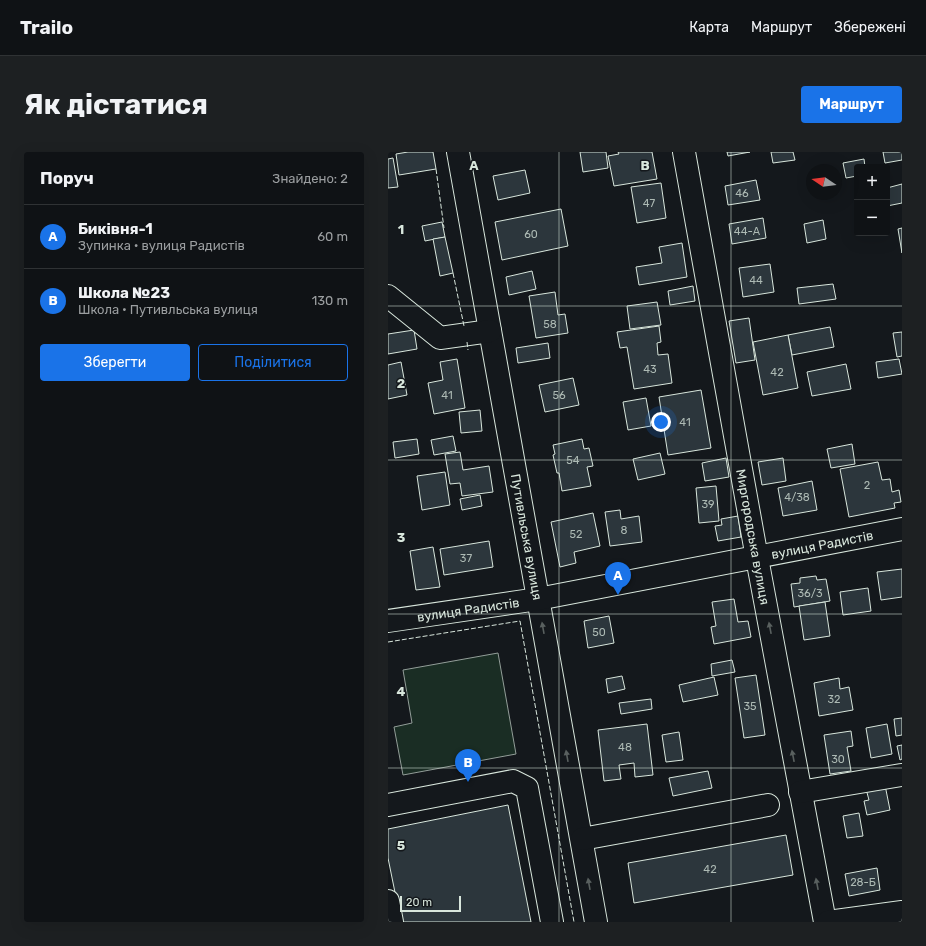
<!DOCTYPE html>
<html lang="uk">
<head>
<meta charset="utf-8">
<style>
  body { margin:0; font-family:Rubik,sans-serif; background:#1d2022; color:#f1f3f6 }
  .controls { position:absolute; right:12px; top:12px; display:grid; overflow:hidden; border-radius:4px; box-shadow:0 4px 16px #0002 }
  .controls button { width:36px; height:36px; display:grid; place-items:center; padding:0; border:0; border-bottom:1px solid #2f3234; background:#0f1215; color:#f1f3f6; font:20px sans-serif }
  .compass { position:absolute; left:418px; top:12px; width:36px; height:36px; border-radius:50%; background:#0f1215; box-shadow:0 4px 16px #0002; rotate:283deg }
  .scale { position:absolute; left:12px; bottom:10px; width:61px; box-sizing:border-box; padding-left:4px; border:2px solid #d8e6dc; border-top:0; font-size:11px; line-height:14px; white-space:nowrap; color:#d8e6dc; -webkit-text-stroke:3px #14181c; paint-order:stroke }
  .you { position:absolute; left:273px; top:270px; width:14px; height:14px; margin:-10px; border:3px solid #fff; border-radius:50%; background:#1a73e8; box-shadow:0 0 0 6px #1a73e833 }
  .badge { display:grid; place-items:center; width:26px; height:26px; border-radius:50%; background:#1a73e8; color:#fff; font-size:13px; font-weight:700 }
  .pin { position:absolute; translate:-50% -33px; filter:drop-shadow(0 1px 2px #0008) }
  .pin::after { content:''; position:absolute; top:21px; width:14px; height:12px; background:inherit; clip-path:polygon(0 0,100% 0,50% 100%) }
  .list { margin:0; padding:0; list-style:none }
  h2 { display:flex; justify-content:space-between; align-items:center; height:52px; margin:0; padding:0 16px; font-size:17px }
  h2 small { font-size:13px; font-weight:400; color:#9b9ea0 }
  .list li { display:grid; grid-template-columns:26px 1fr auto; gap:12px; align-items:center; box-sizing:border-box; height:64px; padding:0 16px; border-top:1px solid #2f3234 }
  .list b { display:block; font-size:15px; white-space:nowrap }
  .list p { margin:0; font-size:13px; white-space:nowrap; color:#9b9ea0 }
  .list em { font-size:13px; font-style:normal; color:#9b9ea0 }
  .actions { display:flex; gap:8px; padding:12px 16px }
  .actions a { flex:1; padding:9px 0; border:1px solid #1a73e8; border-radius:4px; text-align:center; font-size:14px; color:#1a73e8 }
  .actions .main { background:#1a73e8; color:#fff }
  .map { position:relative; flex:none; width:514px; height:770px; overflow:hidden; border-radius:4px }
  header { display:flex; align-items:center; gap:24px; box-sizing:border-box; height:56px; padding:0 20px; background:#0f1215; border-bottom:1px solid #2f3234 }
  header strong { font-size:19px }
  nav { display:flex; gap:22px; margin-inline-start:auto; font-size:14px }
  .intro { display:flex; align-items:center; justify-content:space-between; box-sizing:border-box; height:96px; padding:0 24px }
  h1 { margin:0; font-size:28px }
  .button { padding:10px 18px; border-radius:4px; background:#1a73e8; color:#fff; font-size:14px; font-weight:700 }
  main { display:flex; gap:24px; padding:0 24px }
  aside { flex:1; background:#0f1215; border-radius:4px; box-shadow:0 4px 16px #0002 }
  .map>svg:first-child { display:block }
</style>
</head>
<body>
<header>
<strong>Trailo</strong>
<nav><a>Карта</a><a>Маршрут</a><a>Збережені</a></nav>
</header>
<div class="intro"><h1>Як дістатися</h1><a class="button">Маршрут</a></div>
<main>
<aside>
<h2>Поруч<small>Знайдено: 2</small></h2>
<ul class="list">
<li><span class="badge">A</span><div><b>Бикiвня-1</b><p>Зупинка · вулиця Радистів</p></div><em>60 m</em></li>
<li><span class="badge">B</span><div><b>Школа №23</b><p>Школа · Путивльська вулиця</p></div><em>130 m</em></li>
</ul>
<div class="actions"><a class="main">Зберегти</a><a>Поділитися</a></div>
</aside>
<div class="map">
<svg width="514" height="770" viewBox="0 0 514 770">
  <rect width="100%" height="100%" fill="#14181c"/>
  <polygon fill="#1a2d24" stroke="#939e99" points="110,501 128,602 15,623 6,575 24,571 15,518"/>
  <g fill="#2c363c" stroke="#d8e6dc">
    <polygon points="20,0 45,0 48,17 11,23 8,2"/>
    <polygon points="192,0 218,0 220,16 195,20"/>
    <polygon points="230,0 264,0 269,27 226,34 220,4 231,2"/>
    <polygon points="339,0 362,0 340,4"/>
    <polygon points="383,0 405,0 407,8 385,11"/>
    <polygon points="495,0 514,0 514,8 497,11"/>
    <polygon points="5,6 10,35 0,36 0,7"/>
    <polygon points="476,7 477,15 469,15 469,24 458,26 455,11"/>
    <polygon points="137,18 142,41 110,48 105,24"/>
    <polygon points="368,28 372,48 340,53 337,34"/>
    <polygon points="273,31 278,66 249,71 243,35"/>
    <polygon points="514,32 514,51 499,54 499,36"/>
    <polygon points="173,57 180,94 114,108 107,70"/>
    <polygon points="375,66 378,86 344,92 341,72"/>
    <polygon points="435,68 438,87 419,91 416,72"/>
    <polygon points="54,70 57,85 37,89 34,74"/>
    <polygon points="514,76 514,101 510,77"/>
    <polygon points="57,85 65,121 52,124 45,87"/>
    <polygon points="294,91 299,125 251,133 248,115 274,111 271,95"/>
    <polygon points="382,112 386,140 355,145 351,116"/>
    <polygon points="144,119 148,137 121,143 118,125"/>
    <polygon points="445,132 448,147 411,152 409,136"/>
    <polygon points="305,134 307,149 282,153 280,139"/>
    <polygon points="167,140 170,163 177,162 180,181 148,186 141,144"/>
    <polygon points="269,150 273,173 242,177 239,154"/>
    <polygon points="361,166 367,208 348,211 341,169"/>
    <polygon points="271,174 273,190 269,191 270,203 280,202 284,231 246,237 239,195 232,196 229,180"/>
    <polygon points="442,175 446,195 404,203 400,183"/>
    <polygon points="26,178 29,197 0,202 0,182"/>
    <polygon points="514,180 514,204 509,205 505,181"/>
    <polygon points="400,183 410,236 375,243 365,190"/>
    <polygon points="160,191 162,206 130,211 128,196"/>
    <polygon points="69,207 77,256 46,262 40,231 55,228 52,210"/>
    <polygon points="511,207 514,222 490,226 488,210"/>
    <polygon points="13,210 19,243 0,247 0,213"/>
    <polygon points="458,212 463,237 424,244 419,220"/>
    <polygon points="185,226 191,253 157,260 151,233"/>
    <polygon points="313,238 323,296 280,303 271,245"/>
    <polygon points="258,246 263,274 240,278 235,250"/>
    <polygon points="92,258 94,279 73,281 71,260"/>
    <polygon points="65,284 68,299 46,303 43,288"/>
    <polygon points="29,287 31,302 7,306 5,290"/>
    <polygon points="194,287 196,297 201,296 205,314 199,315 203,334 174,339 171,321 169,321 165,303 167,302 165,293"/>
    <polygon points="464,292 467,312 443,316 439,297"/>
    <polygon points="72,300 75,318 101,314 105,340 74,344 72,331 62,332 57,302"/>
    <polygon points="272,301 277,322 250,328 245,307"/>
    <polygon points="338,306 341,325 317,329 314,311"/>
    <polygon points="395,306 398,329 374,333 370,310"/>
    <polygon points="490,310 494,328 502,327 504,340 511,338 513,350 506,351 507,356 461,365 452,317"/>
    <polygon points="57,320 62,353 34,358 29,324"/>
    <polygon points="424,329 429,358 395,364 390,336"/>
    <polygon points="328,334 331,369 311,371 308,336"/>
    <polygon points="92,343 94,354 74,358 72,347"/>
    <polygon points="232,358 233,367 251,364 254,390 222,394 217,360"/>
    <polygon points="205,361 212,394 186,400 188,411 172,415 163,370"/>
    <polygon points="350,364 353,385 330,389 327,374 334,373 333,367"/>
    <polygon points="101,389 105,415 56,423 52,397"/>
    <polygon points="45,395 52,435 28,438 22,399"/>
    <polygon points="514,417 514,445 493,448 489,420"/>
    <polygon points="428,424 429,428 438,427 442,449 406,455 403,432 412,431 412,426"/>
    <polygon points="480,436 483,459 455,463 452,440"/>
    <polygon points="346,447 350,470 360,469 363,485 326,492 323,475 328,474 324,450"/>
    <polygon points="437,450 442,484 416,488 411,454"/>
    <polygon points="221,464 226,491 200,496 196,469"/>
    <polygon points="344,508 347,520 324,524 323,512"/>
    <polygon points="368,523 377,583 356,586 347,526"/>
    <polygon points="234,524 237,537 220,541 218,527"/>
    <polygon points="326,525 330,543 295,550 291,533"/>
    <polygon points="451,526 452,537 461,535 465,558 431,564 426,531"/>
    <polygon points="263,547 264,557 233,562 231,551"/>
    <polygon points="514,566 514,583 508,584 506,567"/>
    <polygon points="259,572 265,623 247,625 246,611 231,613 233,627 216,629 210,578"/>
    <polygon points="499,572 504,602 483,606 478,576"/>
    <polygon points="463,579 465,594 459,595 463,619 442,622 436,583"/>
    <polygon points="291,580 295,608 278,610 274,583"/>
    <polygon points="514,593 514,607 512,608 509,594"/>
    <polygon points="320,619 324,636 285,644 281,626"/>
    <polygon points="497,633 502,658 479,663 476,649 481,648 478,637"/>
    <polygon points="120,653 143,770 13,770 0,706 0,677"/>
    <polygon points="471,661 475,684 459,686 455,664"/>
    <polygon points="398,683 405,723 246,751 240,711"/>
    <polygon points="489,716 492,738 461,744 457,722"/>
  </g>
  <g fill="none" stroke-linecap="round" stroke-linejoin="round">
    <g stroke="#d8e6dc" stroke-width="24">
      <g id="minor">
        <path id="s1" d="M70 0 208 770"/>
        <path id="s2" d="M296 0 369 406 437 770"/>
        <polyline points="0,144 52,186 102,179"/>
        <path id="s3" d="M0 469 150 447 514 377"/>
        <polyline points="412,640 513,623"/>
        <polyline points="0,653 125,629 139,636 164,770"/>
        <polyline points="194,687 380,653"/>
        <polyline points="0,749 4,770"/>
        <polyline points="440,770 514,760"/>
      </g>
    </g>
    <use href="#minor" stroke="#14181c" stroke-width="22"/>
    <g stroke="#d8e6dc" stroke-width="1" stroke-dasharray="5 2" stroke-linecap="butt">
      <polyline points="48,17 56,76"/>
      <polyline points="65,121 76,174"/>
      <polyline points="79,190 80,198"/>
      <polyline points="0,490 132,469 186,770"/>
    </g>
  </g>
  <defs><path id="oneway-solid" d="M-6-.8H1V-3.2L6.5 0L1 3.2V.8H-6Z"/></defs>
  <g fill="#59605f">
    <use href="#oneway-solid" transform="translate(155 476) rotate(-100)"/>
    <use href="#oneway-solid" transform="translate(382 476) rotate(-101)"/>
    <use href="#oneway-solid" transform="translate(179 604) rotate(-100)"/>
    <use href="#oneway-solid" transform="translate(405 604) rotate(-101)"/>
    <use href="#oneway-solid" transform="translate(201 732) rotate(-100)"/>
    <use href="#oneway-solid" transform="translate(429 732) rotate(-101)"/>
  </g>
  <path fill="none" stroke="#d8e6dc" stroke-width="1" stroke-opacity="0.55" d="M171 0V770M343 0V770M0 154H514M0 308H514M0 462H514M0 616H514"/>
  <g text-anchor="middle" dominant-baseline="central" stroke-width="3" stroke-linejoin="round" paint-order="stroke">
    <g font-size="11" fill="#adbab4">
      <text x="354" y="41">46</text>
      <text x="261" y="51">47</text>
      <text x="359" y="79">44-А</text>
      <text x="143" y="82">60</text>
      <text x="368" y="128">44</text>
      <text x="162" y="172">58</text>
      <text x="262" y="217">43</text>
      <text x="389" y="220">42</text>
      <text x="59" y="243">41</text>
      <text x="171" y="243">56</text>
      <text x="297" y="270">41</text>
      <text x="185" y="308">54</text>
      <text x="479" y="333">2</text>
      <text x="409" y="345">4/38</text>
      <text x="320" y="352">39</text>
      <text x="236" y="378">8</text>
      <text x="188" y="382">52</text>
      <text x="78" y="406">37</text>
      <text x="422" y="441">36/3</text>
      <text x="211" y="480">50</text>
      <text x="446" y="547">32</text>
      <text x="362" y="554">35</text>
      <text x="237" y="595">48</text>
      <text x="450" y="607">30</text>
      <text x="322" y="717">42</text>
      <text x="475" y="730">28-Б</text>
    </g>
    <g font-size="13" fill="#d8e6dc" stroke="#14181c">
      <text stroke="none"><textPath href="#s1" startOffset="391">Путивльська вулиця</textPath></text>
      <text stroke="none"><textPath href="#s2" startOffset="391">Миргородська вулиця</textPath></text>
      <text stroke="none"><textPath href="#s3" startOffset="441">вулиця Радистів</textPath></text>
      <text stroke="none"><textPath href="#s3" startOffset="81">вулиця Радистів</textPath></text>
    </g>
  </g>
  <g font-size="13" text-anchor="middle" font-weight="bold" fill="#d8e6dc" stroke="#14181c" stroke-width="3" stroke-linejoin="round" paint-order="stroke">
    <text x="86" y="18">A</text>
    <text x="257" y="18">B</text>
    <text x="13" y="82">1</text>
    <text x="13" y="236">2</text>
    <text x="13" y="390">3</text>
    <text x="13" y="544">4</text>
    <text x="13" y="698">5</text>
  </g>
</svg>
<div class="controls">
<button>+</button>
<button>−</button>
</div>
<svg class="compass" viewBox="-18 -18 36 36"><path d="M0-13l5 13h-10z" fill="#e53935"/><path d="M0 13l5-13h-10z" fill="#9b9ea0"/></svg>
<div class="scale">20 m</div>
<div class="you"></div>
<div class="pin badge" style="left:230px;top:443px">A</div>
<div class="pin badge" style="left:80px;top:630px">B</div>
</div>
</main>
</body>
</html>
